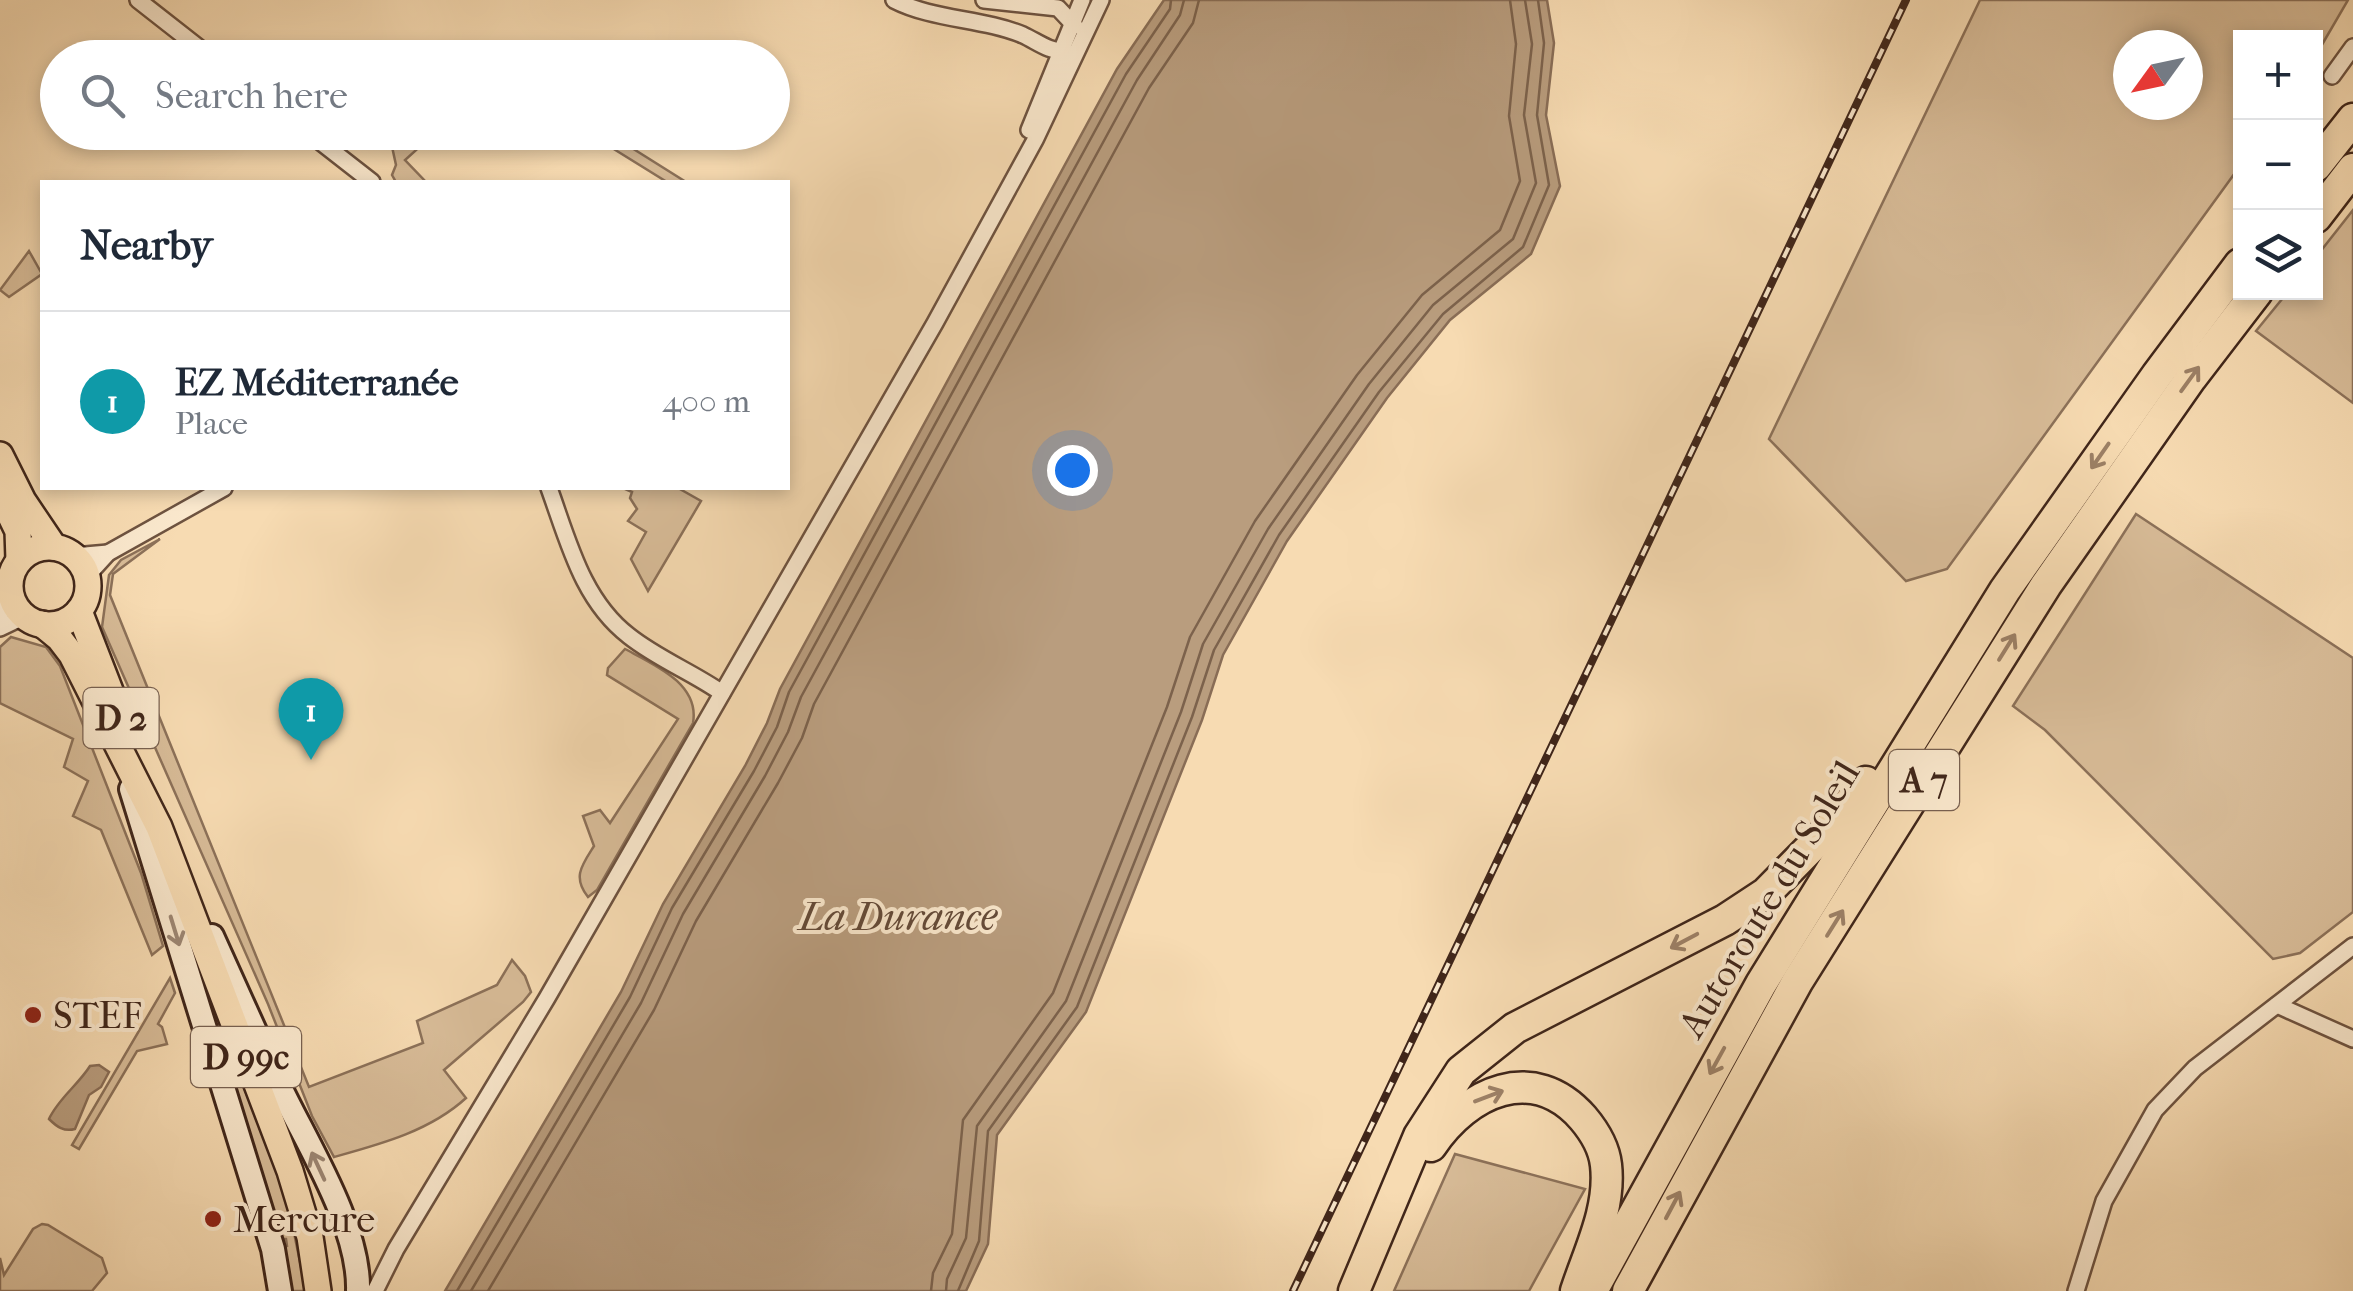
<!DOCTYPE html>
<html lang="en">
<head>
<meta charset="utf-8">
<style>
  body { margin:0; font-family:"IM FELL French Canon",serif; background:#f2f2f3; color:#1f2937 }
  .controls { position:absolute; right:30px; top:30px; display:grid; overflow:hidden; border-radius:0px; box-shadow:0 5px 15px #0003 }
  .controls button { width:90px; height:90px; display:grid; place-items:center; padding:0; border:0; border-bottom:2px solid #e0e1e3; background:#fff; color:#1f2937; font:50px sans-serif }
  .compass { position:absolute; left:2113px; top:30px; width:90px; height:90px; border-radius:50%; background:#fff; box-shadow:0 5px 15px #0003; rotate:237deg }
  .you { position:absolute; left:1072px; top:470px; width:35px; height:35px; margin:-25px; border:8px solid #fff; border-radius:50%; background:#1a73e8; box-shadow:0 0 0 15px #1a73e833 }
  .badge { display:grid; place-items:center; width:65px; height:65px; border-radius:50%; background:#7c3aed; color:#fff; font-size:32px; font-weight:700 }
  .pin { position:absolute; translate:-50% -82px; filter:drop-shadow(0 2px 5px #0008) }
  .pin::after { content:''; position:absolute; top:52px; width:35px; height:30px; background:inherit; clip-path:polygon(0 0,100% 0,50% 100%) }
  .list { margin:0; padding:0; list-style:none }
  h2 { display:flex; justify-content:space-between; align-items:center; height:130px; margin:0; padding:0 40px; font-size:42px }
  h2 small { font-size:32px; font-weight:400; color:#747a83 }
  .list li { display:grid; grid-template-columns:65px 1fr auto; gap:30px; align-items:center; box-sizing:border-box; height:180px; padding:0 40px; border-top:2px solid #e0e1e3 }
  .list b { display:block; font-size:38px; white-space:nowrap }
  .list p { margin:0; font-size:32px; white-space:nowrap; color:#747a83 }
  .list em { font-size:32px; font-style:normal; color:#747a83 }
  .icon { flex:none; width:55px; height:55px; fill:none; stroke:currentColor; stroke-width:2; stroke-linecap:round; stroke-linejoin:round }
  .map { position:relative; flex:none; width:2353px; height:1291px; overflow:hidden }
  .search { position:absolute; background:#fff; box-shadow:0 5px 15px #0003; left:40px; top:40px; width:750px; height:110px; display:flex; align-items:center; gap:25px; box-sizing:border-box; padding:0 35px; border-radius:55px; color:#747a83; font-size:38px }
  .panel { position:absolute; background:#fff; box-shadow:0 5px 15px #0003; left:40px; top:180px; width:750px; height:310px; border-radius:0px }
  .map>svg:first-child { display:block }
</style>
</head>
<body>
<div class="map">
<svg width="2353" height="1291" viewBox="0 0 2353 1291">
  <rect width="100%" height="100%" fill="#f7dbb2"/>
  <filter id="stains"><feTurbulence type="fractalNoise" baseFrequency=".002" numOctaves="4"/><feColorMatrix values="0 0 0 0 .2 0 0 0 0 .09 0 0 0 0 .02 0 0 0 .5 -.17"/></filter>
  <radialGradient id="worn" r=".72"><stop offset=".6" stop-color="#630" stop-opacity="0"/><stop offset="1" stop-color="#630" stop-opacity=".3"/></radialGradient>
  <g fill="#d8bc98" stroke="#8c7159" stroke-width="2.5" fill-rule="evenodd">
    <path d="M1980 0H2348L2316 55V38H2240V166L1947 569 1906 581 1769 439ZM2128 45H2188V105H2128Z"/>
    <polygon points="397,132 435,133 405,160 426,182 396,182 392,175 396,165 391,142"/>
    <polygon points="588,133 608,133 686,182 667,182"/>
    <polygon points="2353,210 2353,403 2256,331 2287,293 2316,292 2316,257"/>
    <polygon points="29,251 42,274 9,297 0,290"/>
    <polygon points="623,488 678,488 701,501 648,591 631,559 646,532 628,521 637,509 630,498 632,492"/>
    <polygon points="2136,514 2353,658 2353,912 2300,953 2273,959 2045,730 2013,706"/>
    <path d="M160 539 113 574 110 595 309 1087 423 1043 417 1021 497 985 512 960 525 976 531 992 523 1002 444 1070 466 1098C430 1131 381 1144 334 1157L312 1116 268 1004 102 627 109 575 121 560Z"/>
    <polygon points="11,637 46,647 60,666 141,873 163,946 152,955 101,830 73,816 88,781 64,767 73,739 0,703 0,647"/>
    <path d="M625 649C655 665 700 684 693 723L597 890 588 897C572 877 582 865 594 846L583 816 600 810 610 823 678 719 607 675 608 668Z"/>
    <polygon points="176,911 287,1199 306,1291 291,1291 283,1248 287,1246 286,1239 281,1239"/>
    <polygon points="170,978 175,993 158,1024 162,1027 167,1044 137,1051 79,1149 72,1145"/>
    <polygon points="1455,1154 1585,1189 1529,1291 1394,1291"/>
    <polygon points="42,1224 48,1225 102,1258 107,1273 92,1291 0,1291 0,1258 4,1275 33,1229"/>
  </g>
  <g fill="#b99d7e" stroke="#896d56" stroke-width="2.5">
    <polygon points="1164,0 1547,0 1554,43 1546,115 1560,186 1531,254 1450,320 1387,398 1287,541 1223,655 1202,720 1086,1012 997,1135 988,1244 966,1291 445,1291 621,992 663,904 745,766 767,723 780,689 1117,69"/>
    <path d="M99 1065 109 1072 101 1087 89 1095 75 1129C64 1132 57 1127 49 1119 58 1099 78 1085 90 1066Z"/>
  </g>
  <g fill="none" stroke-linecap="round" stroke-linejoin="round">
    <g stroke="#7c624c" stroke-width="2.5">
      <polyline points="457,1291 630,997 672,908 754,771 777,727 789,692 1126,74 1170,9 1171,0"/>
      <polyline points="471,1291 641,1003 683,914 765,776 788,732 801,697 1137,80 1180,15 1184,0"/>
      <polyline points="488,1291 654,1010 696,921 778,783 802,738 814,704 1149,88 1193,23 1199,0"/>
      <polyline points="931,1291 933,1273 952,1234 963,1120 1053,993 1167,707 1190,637 1255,521 1357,375 1422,295 1500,230 1520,181 1509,116 1516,44 1510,0"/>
      <polyline points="946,1291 947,1279 966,1238 977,1126 1066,1001 1181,712 1203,644 1268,529 1369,384 1433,305 1513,239 1536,183 1524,115 1532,44 1525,0"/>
      <polyline points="958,1291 979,1241 988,1131 1077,1007 1192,717 1214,650 1279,535 1379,392 1443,314 1523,247 1549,185 1537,115 1544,43 1538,0"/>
    </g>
    <g stroke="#6e5340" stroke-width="20">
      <g id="street">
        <polyline points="138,0 212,58"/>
        <path d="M894 0C933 20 982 18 1023 35 1038 42 1048 51 1066 52"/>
        <polyline points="984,0 1058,8 1075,26"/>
        <polyline points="2332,76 2353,47"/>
        <polyline points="1029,130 1082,0"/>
        <polyline points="308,132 372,182"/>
        <path d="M549 488C568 540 582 600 629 636 658 659 692 672 722 693"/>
        <polyline points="74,556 108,553"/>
        <polyline points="87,576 108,553 224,488"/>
        <polyline points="0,615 11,595"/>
        <polyline points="0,628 25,616"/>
        <polyline points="2277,1005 2353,1039"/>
        <polyline points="375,1291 396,1249 547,998 935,323 1035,140 1101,0"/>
        <polyline points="2076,1291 2104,1201 2155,1110 2195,1068 2353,946"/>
      </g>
    </g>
    <g stroke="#40261a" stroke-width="28">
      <g id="secondary">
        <polyline points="131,789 273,1249 280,1291"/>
        <path d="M212 936C235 987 258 1039 282 1091 309 1147 360 1228 358 1291"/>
      </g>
    </g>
    <g stroke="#40261a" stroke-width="30">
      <g id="primary">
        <polyline points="0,455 23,501 54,547"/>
        <polyline points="0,494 18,531 19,560"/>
        <circle cx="49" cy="586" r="39"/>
        <polyline points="79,611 126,732"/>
        <polyline points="42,624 59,638 72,655 159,827 290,1171 310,1237 318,1291"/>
      </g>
    </g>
    <g stroke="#40261a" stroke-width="35">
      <g id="highway">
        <polyline points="2316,166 2353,119"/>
        <polyline points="2316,217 2353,169"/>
        <path d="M1431 1146C1467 1092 1533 1061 1583 1118 1594 1131 1604 1147 1606 1165 1611 1209 1589 1251 1576 1291"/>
        <polyline points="1354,1291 1419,1136 1461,1071 1515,1028 1725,920 1766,893 1826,832 1866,782"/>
        <polyline points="1592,1291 1761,984 2005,590 2157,375 2240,264"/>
        <polyline points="1628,1291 1797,982 2046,585 2191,378 2257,292"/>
      </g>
    </g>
    <use href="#street" stroke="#fae8cd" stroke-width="15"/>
    <use href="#secondary" stroke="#fae8cd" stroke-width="22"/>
    <use href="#primary" stroke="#f7dbb2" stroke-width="25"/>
    <use href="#highway" stroke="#f7dbb2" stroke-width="30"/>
    <g stroke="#40261a" stroke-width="8">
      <polyline id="rail" points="1293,1291 1906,0"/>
    </g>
    <use href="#rail" stroke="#fae8cd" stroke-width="4" stroke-dasharray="11" stroke-linecap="butt"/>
  </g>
  <defs><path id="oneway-shaft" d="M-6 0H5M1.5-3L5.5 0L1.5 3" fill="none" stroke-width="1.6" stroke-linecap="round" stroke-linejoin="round" transform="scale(2.5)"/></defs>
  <g stroke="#9c8066">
    <use href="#oneway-shaft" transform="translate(2190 379) rotate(-54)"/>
    <use href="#oneway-shaft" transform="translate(2100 456) rotate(125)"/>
    <use href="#oneway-shaft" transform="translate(2007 647) rotate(-58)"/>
    <use href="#oneway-shaft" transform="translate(1835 923) rotate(-58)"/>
    <use href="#oneway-shaft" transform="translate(1684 941) rotate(152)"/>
    <use href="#oneway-shaft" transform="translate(1717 1061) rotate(119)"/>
    <use href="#oneway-shaft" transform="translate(1489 1096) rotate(-21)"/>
    <use href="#oneway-shaft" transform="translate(1673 1205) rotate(-62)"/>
  </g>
  <g stroke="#9d8774">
    <use href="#oneway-shaft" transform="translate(175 931) rotate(73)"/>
    <use href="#oneway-shaft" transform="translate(318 1166) rotate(-115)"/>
  </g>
  <g fill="#8f2418" stroke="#fae8cd" stroke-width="4">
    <circle cx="33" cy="1015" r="10"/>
    <circle cx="213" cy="1219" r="10"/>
  </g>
  <g text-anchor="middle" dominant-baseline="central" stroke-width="8" stroke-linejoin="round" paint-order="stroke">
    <g fill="#fae8cd" stroke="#786050" stroke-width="2.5">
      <rect x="83.5" y="688" width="75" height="60" rx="8"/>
      <rect x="1889" y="750" width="70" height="60" rx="8"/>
      <rect x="191" y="1027" width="110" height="60" rx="8"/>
    </g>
    <g font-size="35" font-weight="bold" fill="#40261a">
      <text x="121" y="718">D 2</text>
      <text x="1924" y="780">A 7</text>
      <text x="246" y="1057">D 99c</text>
    </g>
    <g font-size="38" fill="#40261a" stroke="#fae8cd">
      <text transform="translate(1769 899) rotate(-59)">Autoroute du Soleil</text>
    </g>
    <g font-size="38" fill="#40261a" stroke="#fae8cd" text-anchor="start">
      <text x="53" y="1015">STEF</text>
      <text x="233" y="1219">Mercure</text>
    </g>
    <g font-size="40" font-style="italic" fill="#644a38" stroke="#fae8cd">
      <text x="898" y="917">La Durance</text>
    </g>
  </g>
  <rect width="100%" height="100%" filter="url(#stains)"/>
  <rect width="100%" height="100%" fill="url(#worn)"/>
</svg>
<div class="controls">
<button>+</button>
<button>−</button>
<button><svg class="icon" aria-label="layers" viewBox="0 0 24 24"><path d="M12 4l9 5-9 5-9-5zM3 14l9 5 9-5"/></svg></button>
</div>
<svg class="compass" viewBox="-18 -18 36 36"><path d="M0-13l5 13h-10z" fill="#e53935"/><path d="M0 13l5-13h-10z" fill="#747a83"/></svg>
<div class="you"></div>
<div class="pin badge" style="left:311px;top:760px;background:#0f9aa8">1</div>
<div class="search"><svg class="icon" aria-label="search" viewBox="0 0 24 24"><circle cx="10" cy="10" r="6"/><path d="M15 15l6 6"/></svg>Search here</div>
<section class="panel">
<h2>Nearby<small></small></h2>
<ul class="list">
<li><span class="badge" style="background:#0f9aa8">1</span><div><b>EZ Méditerranée</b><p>Place</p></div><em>400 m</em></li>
</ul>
</section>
</div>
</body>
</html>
